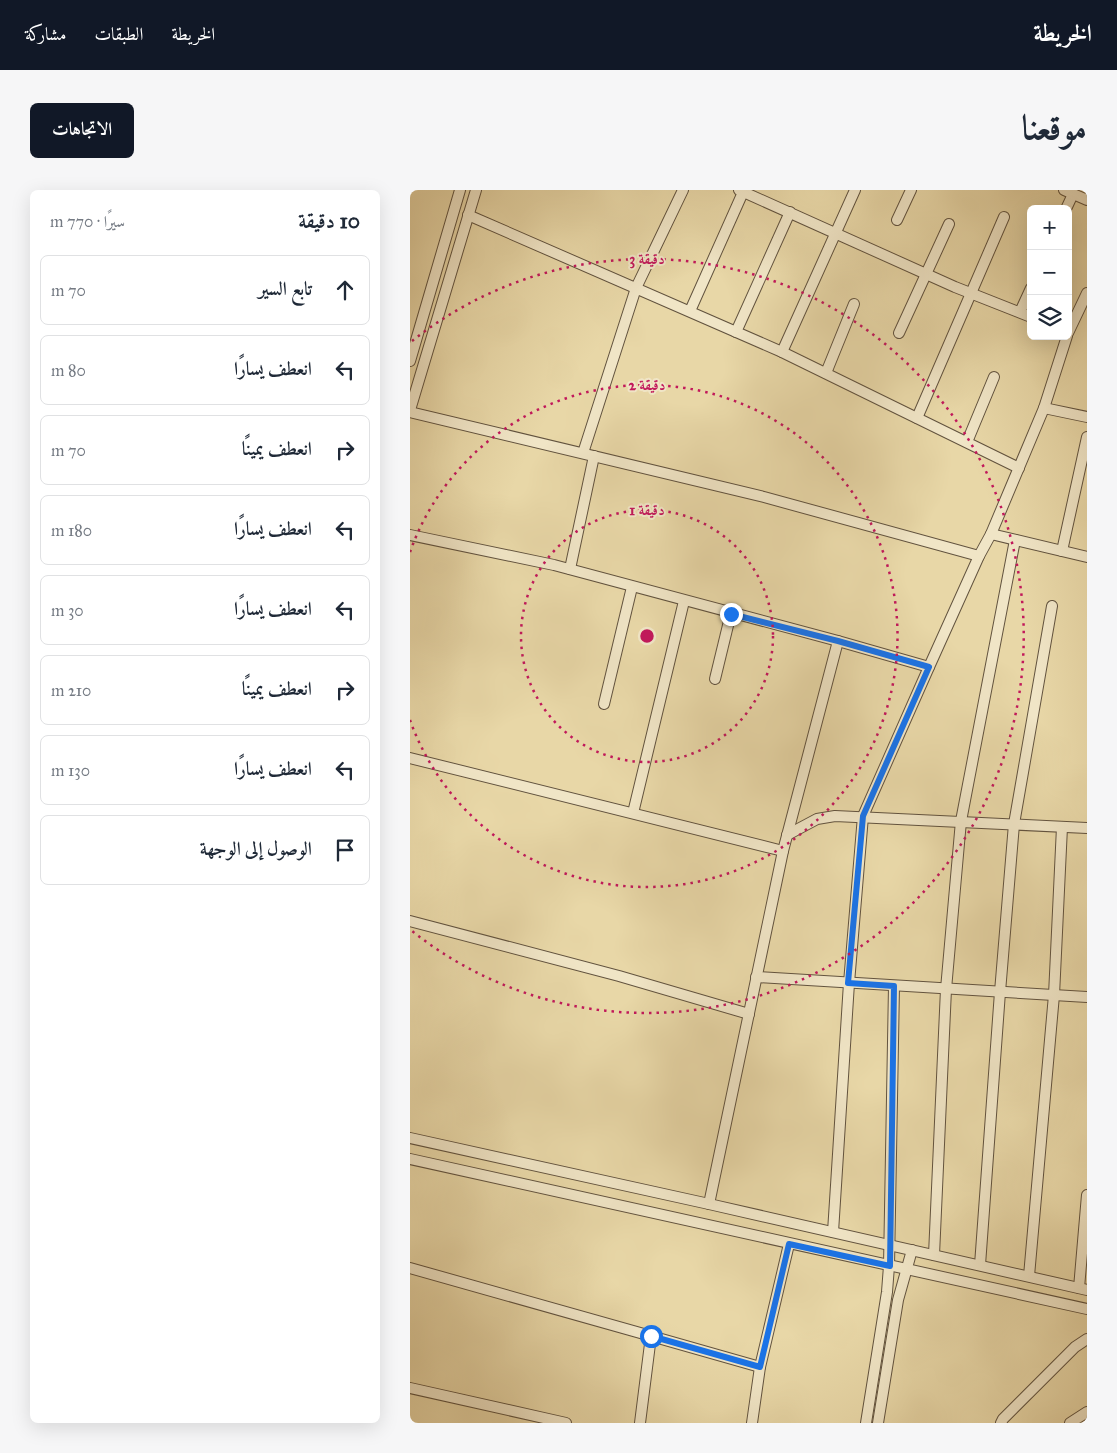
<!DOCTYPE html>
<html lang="ar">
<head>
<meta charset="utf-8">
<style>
  body { margin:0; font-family:"IM FELL Great Primer",Amiri,serif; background:#f6f6f7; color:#1f2937; direction:rtl }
  .controls { position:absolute; right:15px; top:15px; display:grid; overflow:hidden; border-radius:8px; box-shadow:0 5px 20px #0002 }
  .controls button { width:45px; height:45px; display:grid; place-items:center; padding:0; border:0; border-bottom:1px solid #e0e1e3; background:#fff; color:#1f2937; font:25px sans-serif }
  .stop { position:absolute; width:15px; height:15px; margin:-11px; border:4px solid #1a73e8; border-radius:50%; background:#fff }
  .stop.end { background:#1a73e8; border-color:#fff; box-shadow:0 1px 5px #0008 }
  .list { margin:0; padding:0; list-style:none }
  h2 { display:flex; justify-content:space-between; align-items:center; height:65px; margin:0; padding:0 20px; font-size:21px }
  h2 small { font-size:16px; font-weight:400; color:#747a83 }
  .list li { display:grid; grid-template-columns:32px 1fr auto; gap:15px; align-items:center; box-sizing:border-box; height:70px; margin:0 10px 10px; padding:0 10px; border:1px solid #e0e1e3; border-radius:8px }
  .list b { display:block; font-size:19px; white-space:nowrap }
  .list em { font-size:16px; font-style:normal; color:#747a83 }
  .icon { flex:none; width:28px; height:28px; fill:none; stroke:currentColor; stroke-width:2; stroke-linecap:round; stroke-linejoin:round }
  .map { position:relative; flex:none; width:677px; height:1233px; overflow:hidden; direction:ltr; border-radius:8px }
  header { display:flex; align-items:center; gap:30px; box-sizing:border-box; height:70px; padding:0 25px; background:#111827; color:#fff }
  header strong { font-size:24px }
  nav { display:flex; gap:28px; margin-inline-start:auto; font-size:18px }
  .intro { display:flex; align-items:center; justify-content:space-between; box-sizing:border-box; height:120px; padding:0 30px }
  h1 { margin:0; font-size:35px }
  .button { padding:12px 22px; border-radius:8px; background:#111827; color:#fff; font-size:18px; font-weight:700 }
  main { display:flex; gap:30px; padding:0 30px }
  aside { flex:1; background:#fff; border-radius:8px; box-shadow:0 5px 20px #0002 }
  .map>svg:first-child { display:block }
</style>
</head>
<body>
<header>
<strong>الخريطة</strong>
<nav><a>الخريطة</a><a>الطبقات</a><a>مشاركة</a></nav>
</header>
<div class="intro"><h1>موقعنا</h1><a class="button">الاتجاهات</a></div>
<main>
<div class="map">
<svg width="677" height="1233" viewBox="0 0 677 1233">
  <rect width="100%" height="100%" fill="#e8d7a7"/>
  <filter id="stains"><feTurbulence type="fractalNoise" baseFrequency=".004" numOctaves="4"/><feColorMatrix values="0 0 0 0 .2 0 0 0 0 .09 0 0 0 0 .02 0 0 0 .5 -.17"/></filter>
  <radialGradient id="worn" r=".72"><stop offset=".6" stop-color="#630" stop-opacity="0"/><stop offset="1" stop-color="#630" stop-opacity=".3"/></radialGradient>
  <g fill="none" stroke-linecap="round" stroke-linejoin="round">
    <g stroke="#62533f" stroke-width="12">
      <g id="street">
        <polyline points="329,0 545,97 621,127"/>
        <polyline points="654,0 677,10"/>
        <polyline points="656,19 663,4"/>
        <polyline points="58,25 372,162 609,278"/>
        <polyline points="487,30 501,0"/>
        <polyline points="280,121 334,0"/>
        <polyline points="610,122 621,98"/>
        <polyline points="326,142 380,22"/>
        <polyline points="489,143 539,34"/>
        <polyline points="658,143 677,103"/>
        <polyline points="372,162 445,0"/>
        <polyline points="0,171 50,0"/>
        <polyline points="416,183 444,114"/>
        <polyline points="634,218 677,227"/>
        <polyline points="0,220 66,0"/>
        <polyline points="0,222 354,307 569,366"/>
        <polyline points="507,228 594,27"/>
        <polyline points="557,252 584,187"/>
        <polyline points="173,263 226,98 273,0"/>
        <polyline points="581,344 677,367"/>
        <polyline points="0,345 144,375 428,451 519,477"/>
        <polyline points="652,361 677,247"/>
        <polyline points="160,379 184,266"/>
        <polyline points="305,489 321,423"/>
        <polyline points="194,514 222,397"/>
        <polyline points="0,568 373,661"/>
        <polyline points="223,623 274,411"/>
        <polyline points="377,645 407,629 425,626 677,638"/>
        <polyline points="0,731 209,786 339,824"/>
        <polyline points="346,787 677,807"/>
        <polyline points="0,948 299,1014 677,1100"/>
        <polyline points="0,969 677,1119"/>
        <polyline points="299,1014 373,661 428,451"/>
        <polyline points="423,1042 439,793 453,626 519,477 569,366 581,344 634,218 657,146"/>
        <polyline points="524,1065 536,799 551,631 605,350"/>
        <polyline points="570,1075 590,802 604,634 642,416"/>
        <polyline points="0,1078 241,1146 230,1233"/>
        <polyline points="619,1086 644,805 652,637"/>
        <polyline points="669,1098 677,1005"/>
        <polyline points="241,1146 350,1177"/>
        <polyline points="0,1198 156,1233"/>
        <polyline points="342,1233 350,1177 379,1054"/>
        <polyline points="456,1233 477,1102 479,1076 484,796"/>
        <polyline points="468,1233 488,1110 502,1060"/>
        <polyline points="591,1233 593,1229 665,1157 677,1149"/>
        <polyline points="660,1233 677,1222"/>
      </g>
    </g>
    <use href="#street" stroke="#f0e5c6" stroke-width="10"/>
  </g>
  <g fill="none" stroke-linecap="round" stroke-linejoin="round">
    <polyline stroke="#1a73e8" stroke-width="6" points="241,1146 350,1177 379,1054 480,1076 484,796 438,793 453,626 519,477 428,451 321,424"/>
  </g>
  <g fill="none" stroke="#c2185b" stroke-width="2.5" stroke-dasharray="2.5 5">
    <circle cx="237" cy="446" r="126"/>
    <path d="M0 362A251 251 0 1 1 0 530"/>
    <path d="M2 151A377 377 0 1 1 2 741"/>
  </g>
  <circle cx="237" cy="446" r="8" fill="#c2185b" stroke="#f0e5c6" stroke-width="2.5"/>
  <g font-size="15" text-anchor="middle" font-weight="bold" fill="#c2185b" stroke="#f0e5c6" stroke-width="4" stroke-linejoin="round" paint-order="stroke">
    <text x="237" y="74">3 دقيقة</text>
    <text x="237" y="200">2 دقيقة</text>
    <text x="237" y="325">1 دقيقة</text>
  </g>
  <rect width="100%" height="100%" filter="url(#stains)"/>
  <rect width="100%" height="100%" fill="url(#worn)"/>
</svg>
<div class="controls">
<button>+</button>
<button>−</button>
<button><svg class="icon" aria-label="layers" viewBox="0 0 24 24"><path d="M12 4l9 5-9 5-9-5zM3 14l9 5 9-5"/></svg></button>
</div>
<div class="stop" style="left:241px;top:1146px"></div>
<div class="stop end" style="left:321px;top:424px"></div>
</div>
<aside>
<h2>10 دقيقة<small>سيرًا · 770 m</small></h2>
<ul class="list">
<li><svg class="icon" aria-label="ahead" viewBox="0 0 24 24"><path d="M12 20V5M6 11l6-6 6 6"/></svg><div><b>تابع السير</b></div><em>70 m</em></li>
<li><svg class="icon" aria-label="left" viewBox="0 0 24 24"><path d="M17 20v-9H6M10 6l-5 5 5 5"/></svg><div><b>انعطف يسارًا</b></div><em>80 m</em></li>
<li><svg class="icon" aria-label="right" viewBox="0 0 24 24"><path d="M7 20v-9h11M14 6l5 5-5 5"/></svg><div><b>انعطف يمينًا</b></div><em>70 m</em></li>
<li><svg class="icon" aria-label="left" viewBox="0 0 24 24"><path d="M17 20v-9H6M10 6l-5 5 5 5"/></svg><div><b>انعطف يسارًا</b></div><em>180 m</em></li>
<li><svg class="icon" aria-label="left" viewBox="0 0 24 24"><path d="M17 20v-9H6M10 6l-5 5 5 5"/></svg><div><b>انعطف يسارًا</b></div><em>30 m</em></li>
<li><svg class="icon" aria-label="right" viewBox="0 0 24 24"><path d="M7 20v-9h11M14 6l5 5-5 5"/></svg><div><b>انعطف يمينًا</b></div><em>210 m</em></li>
<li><svg class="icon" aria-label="left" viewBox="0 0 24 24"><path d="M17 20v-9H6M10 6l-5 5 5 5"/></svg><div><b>انعطف يسارًا</b></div><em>130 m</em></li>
<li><svg class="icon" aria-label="arrive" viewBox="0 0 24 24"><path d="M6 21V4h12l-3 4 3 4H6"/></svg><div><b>الوصول إلى الوجهة</b></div></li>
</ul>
</aside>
</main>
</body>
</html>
